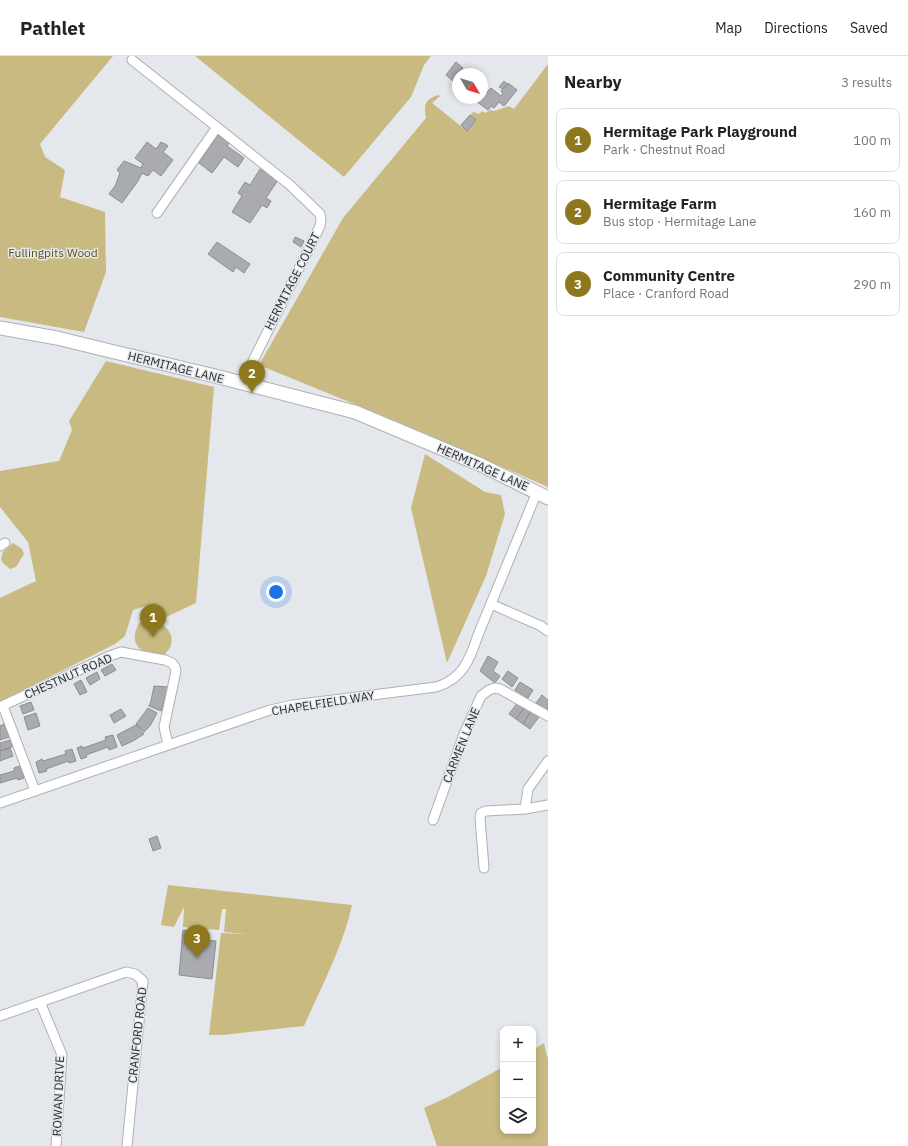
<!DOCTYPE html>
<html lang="en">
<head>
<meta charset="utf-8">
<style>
  body { margin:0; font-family:"IBM Plex Sans",sans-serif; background:#f6f6f6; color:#222 }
  .controls { position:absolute; right:12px; bottom:12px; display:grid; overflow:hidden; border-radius:8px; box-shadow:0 2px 6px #0003 }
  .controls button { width:36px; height:36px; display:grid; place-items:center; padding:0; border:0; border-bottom:1px solid #e0e0e0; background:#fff; color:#222; font:20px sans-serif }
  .compass { position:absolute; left:452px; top:12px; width:36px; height:36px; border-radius:50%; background:#fff; box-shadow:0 2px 6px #0003; rotate:128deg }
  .you { position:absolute; left:276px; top:536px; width:14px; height:14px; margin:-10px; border:3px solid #fff; border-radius:50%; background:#1a73e8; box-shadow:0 0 0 6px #1a73e833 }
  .badge { display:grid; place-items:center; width:26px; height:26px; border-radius:50%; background:#8d781d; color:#fff; font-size:13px; font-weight:700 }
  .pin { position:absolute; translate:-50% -33px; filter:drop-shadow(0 1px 2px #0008) }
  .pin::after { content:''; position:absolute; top:21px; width:14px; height:12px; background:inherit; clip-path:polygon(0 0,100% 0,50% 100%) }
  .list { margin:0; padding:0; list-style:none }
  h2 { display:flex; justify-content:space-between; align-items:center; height:52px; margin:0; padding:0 16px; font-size:17px }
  h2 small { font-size:13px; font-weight:400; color:#767676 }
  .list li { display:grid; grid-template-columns:26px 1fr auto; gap:12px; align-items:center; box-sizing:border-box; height:64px; margin:0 8px 8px; padding:0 8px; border:1px solid #e0e0e0; border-radius:8px }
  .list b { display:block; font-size:15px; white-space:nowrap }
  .list p { margin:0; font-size:13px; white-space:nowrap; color:#767676 }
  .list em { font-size:13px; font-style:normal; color:#767676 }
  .icon { flex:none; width:22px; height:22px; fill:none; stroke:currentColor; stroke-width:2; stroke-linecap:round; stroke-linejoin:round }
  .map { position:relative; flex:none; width:548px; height:1090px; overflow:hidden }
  header { display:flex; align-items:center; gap:24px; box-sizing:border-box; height:56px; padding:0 20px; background:#fff; border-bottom:1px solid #e0e0e0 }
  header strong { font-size:19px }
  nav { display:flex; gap:22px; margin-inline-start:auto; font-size:14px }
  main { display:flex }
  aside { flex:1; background:#fff }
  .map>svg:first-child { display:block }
</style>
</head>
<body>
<header>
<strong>Pathlet</strong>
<nav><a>Map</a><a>Directions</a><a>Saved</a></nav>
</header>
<main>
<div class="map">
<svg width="548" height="1090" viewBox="0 0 548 1090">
  <rect width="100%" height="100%" fill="#e4e7eb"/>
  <g fill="#c9ba82">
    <polygon points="0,0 113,0 40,88 45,101 65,114 60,141 105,156 106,216 84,276 0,261"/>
    <polygon points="195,0 431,0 424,9 411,41 344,121"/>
    <path d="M548 8V431L403 368 259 309 343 162 426 62C424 49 424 44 438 39L440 40 432 47 467 75 476 64 470 59 473 56 479 58 482 55 485 57 490 54 494 55 509 50 514 53Z"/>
    <polygon points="106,305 214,331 196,547 166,561 152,548 133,554 125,580 115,588 0,646 0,542 36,525 28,486 0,451 0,415 59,405 72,374 69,365"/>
    <polygon points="425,398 485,436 501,439 505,458 486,520 447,607 411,452"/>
    <polygon points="13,487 22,493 24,498 16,511 10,513 3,507 1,503 3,496"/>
    <path d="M148 565C161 565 175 575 171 589 170 593 166 596 164 600L147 598C144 594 142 594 139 592 132 584 135 575 139 567Z"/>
    <path d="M168 829 352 849C343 891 321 931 304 970L223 979H209L221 877 247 878 224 876 226 853H222L219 874 183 871 184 851 174 871 161 869Z"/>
    <polygon points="544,987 548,1004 548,1090 437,1090 424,1052 448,1041 503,1011 503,1075 533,1075 533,994"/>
  </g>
  <g fill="#a9abaf" stroke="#8c8e92">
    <polygon points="456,6 463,12 453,25 446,19"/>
    <polygon points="504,25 507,28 503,33 499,31"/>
    <polygon points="508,27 517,34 504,50 499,46 494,52 491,50 488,54 472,42 482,42 482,32 485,35 483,37 485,38 491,32 501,40 503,37 501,35"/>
    <polygon points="470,59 476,64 467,75 461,69"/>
    <polygon points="218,79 229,87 227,90 244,102 238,111 224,101 212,117 199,107"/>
    <polygon points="147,86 156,93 161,86 165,88 168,90 163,96 173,104 161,120 153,114 148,120 142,117 138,125 122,147 109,138 115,130 120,117 117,114 124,105 141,112 143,108 135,102"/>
    <polygon points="260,113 278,124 266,142 271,145 267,152 262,149 250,167 232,156 242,140 238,137 245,126 250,129"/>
    <polygon points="295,181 304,185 301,191 293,186"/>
    <polygon points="217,186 250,208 244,217 236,211 233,216 208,198"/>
    <polygon points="488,600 498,606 493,615 500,620 495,627 480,615"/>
    <polygon points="112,608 116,614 105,620 101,614"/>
    <polygon points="508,615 518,622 512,631 502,623"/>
    <polygon points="97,616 100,623 90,629 86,622"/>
    <polygon points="81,624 87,636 80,639 74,628"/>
    <polygon points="520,626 533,634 528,642 515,634"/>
    <polygon points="154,630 168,631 161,655 149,650 151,645"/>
    <polygon points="542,639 548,644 548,656 536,647"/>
    <polygon points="31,646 34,654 23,658 20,650"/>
    <polygon points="518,646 525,651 516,663 509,658"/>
    <polygon points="525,651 531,655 523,668 516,663"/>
    <polygon points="148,652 157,657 150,670 144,676 136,668"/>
    <polygon points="121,653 126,660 114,667 110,659"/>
    <polygon points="531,655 539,661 530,673 523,668"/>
    <polygon points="36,657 40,670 28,674 24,661"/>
    <polygon points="4,668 9,681 0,684 0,670"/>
    <polygon points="136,669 144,678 133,685 122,690 117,679"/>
    <polygon points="113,679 117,691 109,694 108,691 86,699 87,701 81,703 77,692 82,690 83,692 106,684 105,681"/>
    <polygon points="10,684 12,691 0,695 0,687"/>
    <polygon points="10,692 13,700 0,705 0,695"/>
    <polygon points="72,693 76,705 69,707 68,705 46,713 47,715 39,717 36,706 42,703 43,705 66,698 65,695"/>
    <polygon points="20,710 24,722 18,724 17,722 0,727 0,719 14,715 14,712"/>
    <polygon points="157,780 161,792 153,795 149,783"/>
    <polygon points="183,874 198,876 197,883 216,885 212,923 179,919"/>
  </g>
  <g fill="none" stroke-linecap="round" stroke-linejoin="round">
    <g stroke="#aeb0b4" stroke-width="11">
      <g id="minor">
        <polyline points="132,4 290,129 320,158 321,165 320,170 242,327"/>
        <polyline points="157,157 217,71"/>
        <polyline points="0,490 5,487"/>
        <polyline points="491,548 541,570 548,575"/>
        <polyline points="3,650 35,735"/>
        <polyline points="0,651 107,601 121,596 165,604 172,607 175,611 176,615 164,671 168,688"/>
        <path d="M0 747 270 654 293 649 436 631C463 623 470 603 478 579L537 436"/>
        <polyline points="525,753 528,733 548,705"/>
        <polyline points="433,764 464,678 481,640 489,634 495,632 500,633 548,660"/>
        <polyline points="484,812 480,762 481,757 486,755 525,753 548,749"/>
        <polyline points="40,946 62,999 56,1090"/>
        <polyline points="0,960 126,916 135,918 143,925 127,1090"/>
      </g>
    </g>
    <g stroke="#aeb0b4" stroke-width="15">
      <polyline id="secondary" points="0,272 57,282 106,294 211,319 355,356 481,409 548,442"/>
    </g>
    <use href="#minor" stroke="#fff" stroke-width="9"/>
    <use href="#secondary" stroke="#fff" stroke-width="13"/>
  </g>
  <g text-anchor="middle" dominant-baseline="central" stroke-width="3" stroke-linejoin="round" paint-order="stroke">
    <g font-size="12" fill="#5d4f16" stroke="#e4e7eb">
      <text x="53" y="196">Fullingpits Wood</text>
    </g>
    <g font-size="12" fill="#2c2d2e" stroke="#e4e7eb">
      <text transform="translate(292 225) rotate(-63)">HERMITAGE COURT</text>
      <text transform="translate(176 311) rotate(14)">HERMITAGE LANE</text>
      <text transform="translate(483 411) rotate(24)">HERMITAGE LANE</text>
      <text transform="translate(68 620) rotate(-24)">CHESTNUT ROAD</text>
      <text transform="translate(323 647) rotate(-9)">CHAPELFIELD WAY</text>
      <text transform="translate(461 689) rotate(-68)">CARMEN LANE</text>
      <text transform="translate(137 979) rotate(-84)">CRANFORD ROAD</text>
      <text transform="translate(58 1040) rotate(-88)">ROWAN DRIVE</text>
    </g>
  </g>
</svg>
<div class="controls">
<button>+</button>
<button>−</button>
<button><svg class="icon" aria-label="layers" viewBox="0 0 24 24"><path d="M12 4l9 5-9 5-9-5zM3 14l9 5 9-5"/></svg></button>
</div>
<svg class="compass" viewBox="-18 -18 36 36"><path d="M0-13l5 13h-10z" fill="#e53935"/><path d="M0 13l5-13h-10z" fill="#767676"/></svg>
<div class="you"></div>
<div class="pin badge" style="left:153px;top:581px">1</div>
<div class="pin badge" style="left:252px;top:337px">2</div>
<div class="pin badge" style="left:197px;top:902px">3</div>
</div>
<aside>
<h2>Nearby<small>3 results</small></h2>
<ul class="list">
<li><span class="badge">1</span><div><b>Hermitage Park Playground</b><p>Park · Chestnut Road</p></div><em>100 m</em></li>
<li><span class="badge">2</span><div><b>Hermitage Farm</b><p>Bus stop · Hermitage Lane</p></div><em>160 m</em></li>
<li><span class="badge">3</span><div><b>Community Centre</b><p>Place · Cranford Road</p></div><em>290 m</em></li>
</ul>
</aside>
</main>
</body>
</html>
